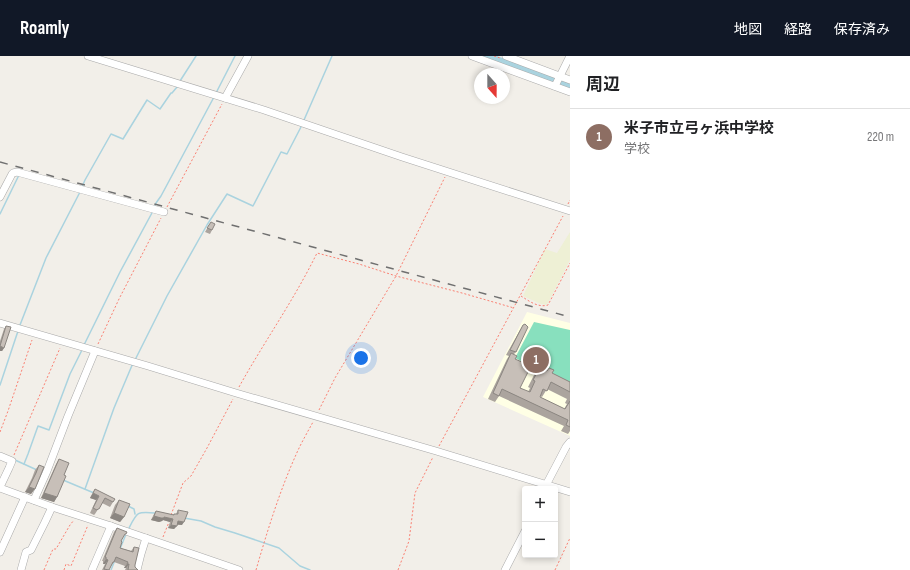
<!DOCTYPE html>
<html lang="ja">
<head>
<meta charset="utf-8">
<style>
  body { margin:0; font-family:"Sofia Sans Condensed","Noto Sans JP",sans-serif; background:#f2f2f2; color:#202124 }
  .controls { position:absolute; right:12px; bottom:12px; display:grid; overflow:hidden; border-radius:4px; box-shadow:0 2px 6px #0003 }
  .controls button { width:36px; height:36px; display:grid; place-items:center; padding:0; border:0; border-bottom:1px solid #e0e0e0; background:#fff; color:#202124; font:20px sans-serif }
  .compass { position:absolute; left:474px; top:12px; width:36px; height:36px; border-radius:50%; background:#fff; box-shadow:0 2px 6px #0003; rotate:159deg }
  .you { position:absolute; left:361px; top:302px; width:14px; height:14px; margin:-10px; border:3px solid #fff; border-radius:50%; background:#1a73e8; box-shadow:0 0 0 6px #1a73e833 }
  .badge { display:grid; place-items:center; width:26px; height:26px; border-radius:50%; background:#111827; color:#fff; font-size:13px; font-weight:700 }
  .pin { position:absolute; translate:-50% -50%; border:2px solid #fff; box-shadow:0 1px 4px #0006 }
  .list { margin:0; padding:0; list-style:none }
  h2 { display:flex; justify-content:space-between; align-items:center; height:52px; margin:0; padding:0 16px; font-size:17px }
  h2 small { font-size:13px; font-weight:400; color:#757577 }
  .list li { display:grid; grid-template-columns:26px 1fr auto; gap:12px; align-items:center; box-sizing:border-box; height:56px; padding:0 16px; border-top:1px solid #e0e0e0 }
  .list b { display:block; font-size:15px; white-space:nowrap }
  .list p { margin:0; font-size:13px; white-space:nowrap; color:#757577 }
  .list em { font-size:13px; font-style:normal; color:#757577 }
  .map { position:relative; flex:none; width:570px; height:514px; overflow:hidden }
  header { display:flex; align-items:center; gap:24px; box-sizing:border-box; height:56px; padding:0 20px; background:#111827; color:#fff }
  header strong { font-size:19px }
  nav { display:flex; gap:22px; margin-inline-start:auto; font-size:14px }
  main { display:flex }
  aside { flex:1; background:#fff }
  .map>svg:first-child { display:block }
</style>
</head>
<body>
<header>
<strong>Roamly</strong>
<nav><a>地図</a><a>経路</a><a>保存済み</a></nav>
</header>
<main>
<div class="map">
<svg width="570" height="514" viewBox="0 0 570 514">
  <rect width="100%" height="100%" fill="#f2efe9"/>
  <polygon fill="#ffffe5" points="527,256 570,267 570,380 483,341"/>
  <polygon fill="#eef0d5" points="570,176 570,204 548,247 546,249 541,248 523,240 545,193 557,197"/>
  <polygon fill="#88e0be" points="534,266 570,274 570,329 515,302"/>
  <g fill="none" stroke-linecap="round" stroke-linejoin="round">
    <g stroke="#aad3df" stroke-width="1.5">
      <polyline points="180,25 196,0"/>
      <polyline points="216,37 235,0"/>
      <polyline points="304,64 332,0"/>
      <polyline points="82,131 85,124 111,78 123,83 147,44 160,53 171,37 172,37 177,31"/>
      <polyline points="154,152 156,147 161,140 214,41"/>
      <polyline points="0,158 19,119"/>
      <polyline points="20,269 46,202 80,136"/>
      <polyline points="84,289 120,216 153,155"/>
      <polyline points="135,304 167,240 207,169 227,138 253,150 281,96 287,98 302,69"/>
      <polyline points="0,329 18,275"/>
      <polyline points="15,404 37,414"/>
      <polyline points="24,408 28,398 38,370 49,374 70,318 82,294"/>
      <polyline points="63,424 94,437"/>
      <polyline points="85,433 114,352 133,307"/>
      <polyline points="128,450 134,453 135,458"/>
      <polyline points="184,462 201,465 215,471 235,477 279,492 300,510 310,514"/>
      <path d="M129 472C137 456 137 455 155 457"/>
      <polyline points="120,493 126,478"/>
      <polyline points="111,514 115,504"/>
    </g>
    <polyline stroke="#aad3df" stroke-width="9" points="483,0 524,14 570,32"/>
    <g stroke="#a9a9a9" stroke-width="8">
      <g id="minor">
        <polyline points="88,0 264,54 402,101 570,155"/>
        <polyline points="472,0 570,36"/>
        <polyline points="506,0 570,24"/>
        <polyline points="555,30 570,0"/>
        <polyline points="225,42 248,0"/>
        <polyline points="0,141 12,118 13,117 17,116 164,156"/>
        <polyline points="0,267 148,310 236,337 436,395 570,436"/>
        <polyline points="0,400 12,405 9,412 0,431"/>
        <polyline points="545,431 566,391 570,386"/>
        <polyline points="0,432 52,451 111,470 239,514"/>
        <polyline points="34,444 47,415 68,360 95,295"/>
        <polyline points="0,496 25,441"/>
        <polyline points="21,514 26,496 31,494 45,466 52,451"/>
        <polyline points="92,514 111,470"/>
        <polyline points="137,514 141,498 146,482"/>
        <polyline points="505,514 525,475"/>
      </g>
    </g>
    <g stroke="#fa8072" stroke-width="1" stroke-dasharray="2 2" stroke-linecap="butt">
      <polyline points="494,0 500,2"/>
      <polyline points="568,148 570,144"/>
      <polyline points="167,151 222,48"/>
      <path d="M521 240C529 245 538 252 548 249L570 207"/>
      <polyline points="98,288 119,243 161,162"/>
      <path d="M239 331C264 286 294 244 317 197L359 208 396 220 462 237 514 252"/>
      <polyline points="319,354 335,322 396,220 445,121"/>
      <polyline points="0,376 8,355 32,284"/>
      <polyline points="439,390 563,160"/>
      <polyline points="14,399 60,292"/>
      <polyline points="171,459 183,427 191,420 207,392 233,343"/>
      <polyline points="163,481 169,466"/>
      <polyline points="44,514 53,493 56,493 70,469 74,464"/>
      <polyline points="64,514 66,508 71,510 88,469"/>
      <path d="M256 514C267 476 279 437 295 401 300 389 307 377 313 366"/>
      <polyline points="398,514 409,485 415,437 433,401"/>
      <polyline points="555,514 570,482"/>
    </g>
    <use href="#minor" stroke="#fff" stroke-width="7"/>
    <polyline stroke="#707070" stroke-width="1.5" stroke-dasharray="8 8" stroke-linecap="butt" points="0,106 570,261"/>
  </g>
  <g fill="#aba49e" fill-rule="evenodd">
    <polygon points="211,166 212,174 210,178 205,176"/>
    <path d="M523 269 516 296 514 298 520 332 528 336 530 332 528 331 535 317 540 311 547 314 549 312 552 317 570 326V375L568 378 561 375 564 370 499 340 495 346 488 343 507 303 509 300 506 299 520 274ZM547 333 567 343 565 347 567 348 564 353 540 341V340L542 341Z"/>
    <polygon points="6,270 4,292 2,295 0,295 0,285 4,273"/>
    <polygon points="59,403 64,419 57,441 54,446 41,442 56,408"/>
    <polygon points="39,409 31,438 25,436 32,422 35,414"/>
    <polygon points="95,433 113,446 110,451 102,447 95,458 94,459 90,457 96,444 90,442 92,438"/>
    <polygon points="119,444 124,461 120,466 110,462 115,449"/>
    <polygon points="178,454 182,469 177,469 174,473 168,472 170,466 163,464 162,465 159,466 151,464 154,458 156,455 173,459 174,458 176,458"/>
    <polygon points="117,472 123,483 122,482 121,485 120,492 131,495 134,491 135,511 138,514 125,514 126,512 124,512 125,510 114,506 111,510 109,514 102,514 105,508 103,508 103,505 102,505 114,476"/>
  </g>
  <g fill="#8b8681">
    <polygon points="0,290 4,292 2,295 0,295"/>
    <polygon points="29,431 35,433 31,438 25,436"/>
    <polygon points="44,437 57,441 54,446 41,442"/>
    <polygon points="93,437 99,440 96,444 90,442"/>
    <polygon points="114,457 124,461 120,466 110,462"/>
    <polygon points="154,460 164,461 173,463 170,466 163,464 162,465 159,466 151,464"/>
    <polygon points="178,465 184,466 182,469 176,468"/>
    <polygon points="171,469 177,470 174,473 168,472"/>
    <polygon points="106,503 108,504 105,508 103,508"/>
    <polygon points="127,508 129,508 126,512 124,512"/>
  </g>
  <g fill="#c7bfb8" stroke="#8b8681">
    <polygon points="211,166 215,168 212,174 207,172"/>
    <polygon points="525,268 528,271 516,296 510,294 523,269"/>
    <polygon points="6,270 11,271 4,292 0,290"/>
    <polygon points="511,297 517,300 515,303 531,310 520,332 530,336 535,325 533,324 540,311 547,315 549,312 554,314 552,317 570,326 570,336 551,326 547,335 543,333 540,341 565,353 570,345 570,371 566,369 568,364 502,333 499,340 493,337"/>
    <polygon points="59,403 69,407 64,419 66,420 57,441 44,437"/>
    <polygon points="39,409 44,411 35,433 29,431 36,417"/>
    <polygon points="95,433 115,443 113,446 105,442 99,453 98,453 97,454 93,452 99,440 93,437"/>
    <polygon points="119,444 130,448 124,461 114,457"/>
    <polygon points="178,454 188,456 184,466 178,465 177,470 171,469 173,463 164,461 164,462 161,462 154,460 156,455 174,459 174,458 178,458"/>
    <polygon points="117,472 127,476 126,478 125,478 121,485 122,486 120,492 133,496 134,491 139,492 135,509 135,511 138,514 128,514 129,508 127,508 128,506 116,501 114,506 113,506 109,514 104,513 108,504 106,503 106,501 105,501"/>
  </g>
</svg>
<div class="controls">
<button>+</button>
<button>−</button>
</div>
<svg class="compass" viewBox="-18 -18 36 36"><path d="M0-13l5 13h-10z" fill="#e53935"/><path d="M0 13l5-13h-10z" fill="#757577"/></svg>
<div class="you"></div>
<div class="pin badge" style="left:536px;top:304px;background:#8d6e63">1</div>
</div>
<aside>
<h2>周辺<small></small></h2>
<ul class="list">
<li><span class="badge" style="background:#8d6e63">1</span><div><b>米子市立弓ヶ浜中学校</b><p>学校</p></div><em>220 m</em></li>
</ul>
</aside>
</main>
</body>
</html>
